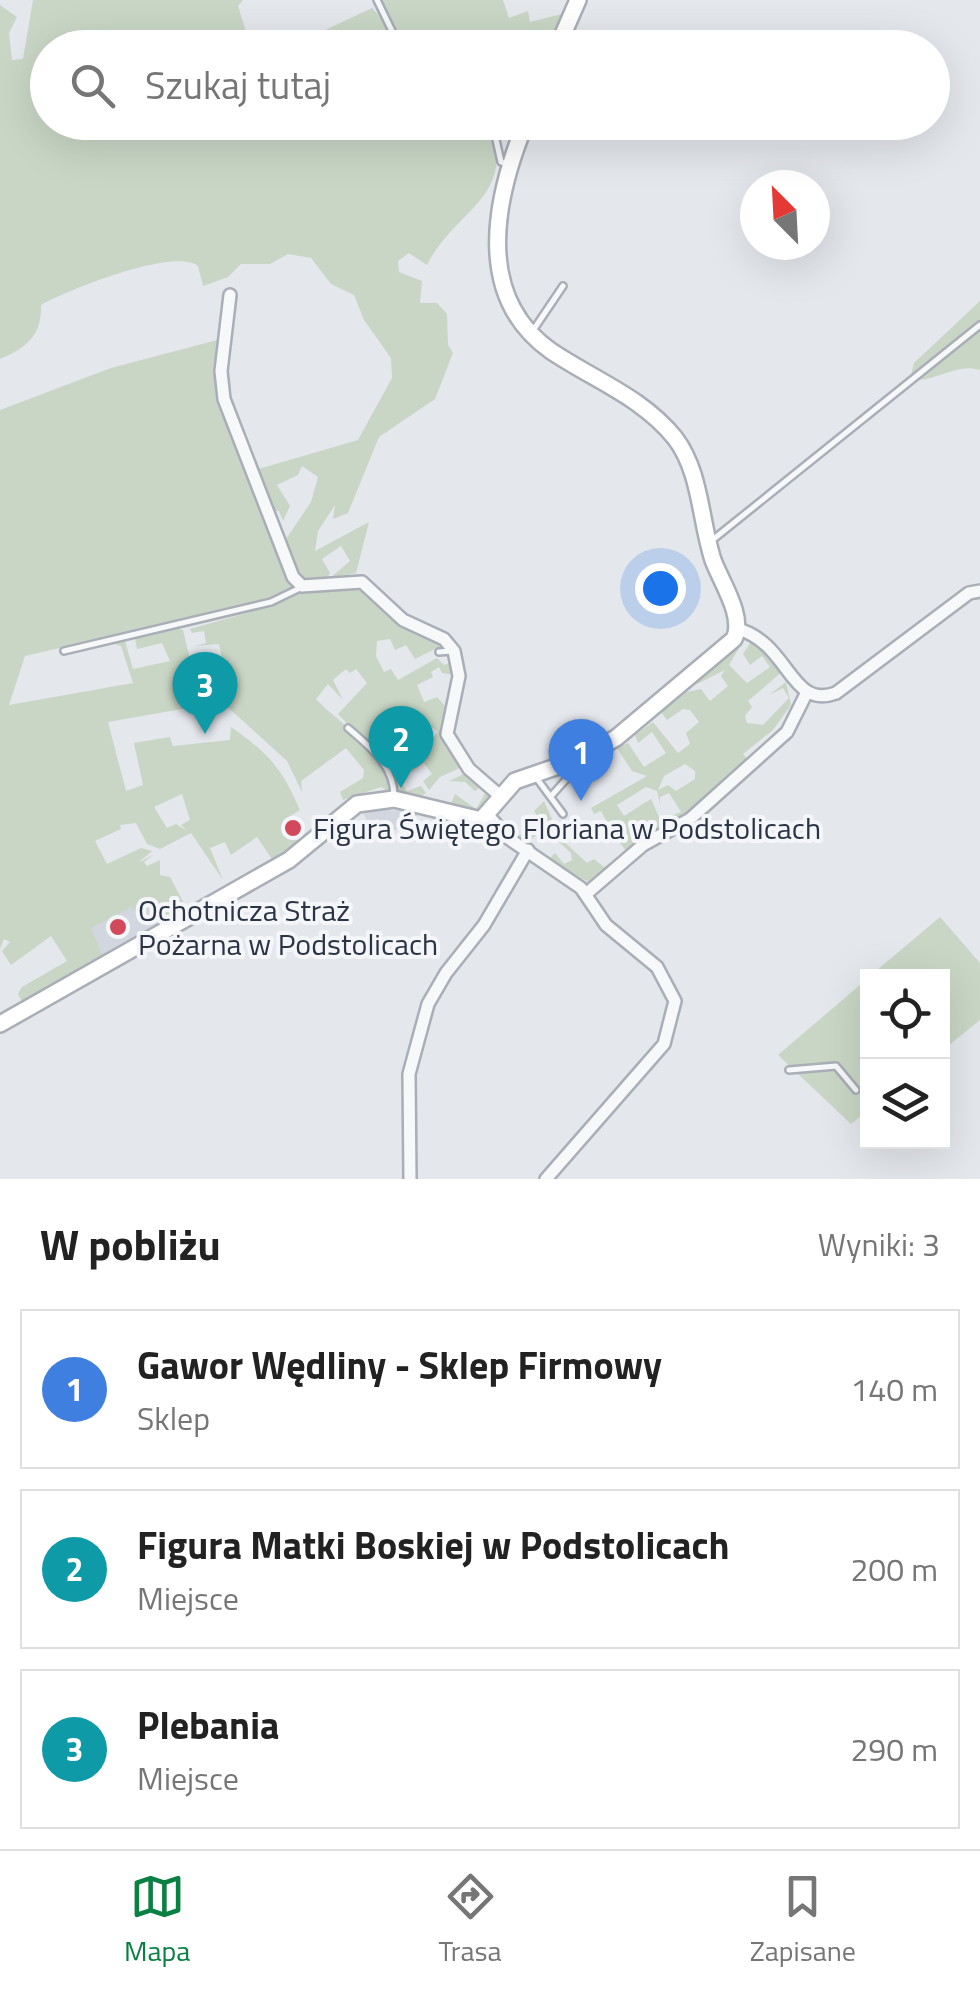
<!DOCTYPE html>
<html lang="pl">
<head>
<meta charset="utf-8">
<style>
  body { margin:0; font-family:"Titillium Web",sans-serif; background:#f6f6f6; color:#222 }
  .controls { position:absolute; right:30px; bottom:30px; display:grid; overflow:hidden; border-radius:0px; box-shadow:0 10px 40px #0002 }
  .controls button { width:90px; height:90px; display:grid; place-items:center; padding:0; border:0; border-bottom:2px solid #e0e0e0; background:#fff; color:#222; font:50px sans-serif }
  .compass { position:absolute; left:740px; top:170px; width:90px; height:90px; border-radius:50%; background:#fff; box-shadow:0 10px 40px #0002; rotate:336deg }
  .you { position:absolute; left:660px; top:588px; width:35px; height:35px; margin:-25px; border:8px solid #fff; border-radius:50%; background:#1a73e8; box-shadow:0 0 0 15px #1a73e833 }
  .badge { display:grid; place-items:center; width:65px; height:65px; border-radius:50%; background:#0b8043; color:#fff; font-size:32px; font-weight:700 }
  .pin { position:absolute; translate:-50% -82px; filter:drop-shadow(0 2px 5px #0008) }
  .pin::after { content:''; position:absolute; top:52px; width:35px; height:30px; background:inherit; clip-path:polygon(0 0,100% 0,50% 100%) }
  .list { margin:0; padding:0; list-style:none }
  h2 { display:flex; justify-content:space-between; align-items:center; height:130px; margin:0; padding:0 40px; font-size:42px }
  h2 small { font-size:32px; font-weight:400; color:#767676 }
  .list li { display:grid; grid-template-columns:65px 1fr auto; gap:30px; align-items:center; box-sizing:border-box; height:160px; margin:0 20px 20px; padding:0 20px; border:2px solid #e0e0e0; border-radius:0px }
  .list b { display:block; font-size:38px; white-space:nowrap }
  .list p { margin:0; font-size:32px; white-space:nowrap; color:#767676 }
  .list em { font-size:32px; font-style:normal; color:#767676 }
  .icon { flex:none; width:55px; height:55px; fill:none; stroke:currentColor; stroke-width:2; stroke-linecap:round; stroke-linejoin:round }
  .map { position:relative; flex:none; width:980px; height:1179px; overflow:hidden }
  .search { position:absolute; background:#fff; box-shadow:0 10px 40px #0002; left:30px; right:30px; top:30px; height:110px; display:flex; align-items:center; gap:25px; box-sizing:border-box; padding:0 35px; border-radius:55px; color:#767676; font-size:38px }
  .sheet { height:670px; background:#fff }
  nav { display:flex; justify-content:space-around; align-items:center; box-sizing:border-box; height:140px; border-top:2px solid #e0e0e0; background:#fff; font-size:28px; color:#767676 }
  nav a { display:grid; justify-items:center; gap:5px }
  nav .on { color:#0b8043 }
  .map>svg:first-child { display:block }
</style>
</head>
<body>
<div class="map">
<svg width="980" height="1179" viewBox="0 0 980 1179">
  <rect width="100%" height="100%" fill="#e4e7ec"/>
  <g fill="#d2d6de">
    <polygon points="383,809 384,810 423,812 379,841 363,813"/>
    <polygon points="156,901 166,918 100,956 90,928 138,902"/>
  </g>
  <g fill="#c9d6c5" fill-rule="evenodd">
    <path d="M33 0H243L238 6 251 47 48 48V122L489 123C519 197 454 210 427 265L409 253 398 261 399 272 422 281 420 303H437L447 314 448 345 453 353 435 399 379 437 348 513 333 519 335 505 318 531 315 551 369 522 356 573 329 579 350 561 341 546 322 559 330 573 327 578 316 577 315 584 299 580 284 542 311 502 318 477 302 466 298 475 277 485 290 506 283 521 279 511H273L255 470 358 440 392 378 391 358 364 320 354 295 331 284 311 258 288 254 270 264H241L228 277 203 286 198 266C175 247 67 290 41 305 42 336 26 348 0 359V5L17 17 9 33 12 60 23 59Z"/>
    <polygon points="380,0 503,0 509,18 528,11 530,22 566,13 551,47 417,47 396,31"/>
    <polygon points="372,8 407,47 289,47"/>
    <path d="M980 301V370C955 362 935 384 910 379L914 363Z"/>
    <path d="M221 339 218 401 293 588 271 599 25 656 9 705 133 683 121 646 112 643 125 641 133 669 170 661 162 643 137 649 135 638 176 628 183 630 192 668 222 658 219 644 195 646 206 643 204 631 192 633 190 629 272 606 306 591 360 584 443 645 415 659 406 645 395 650 390 639 377 641 376 656 384 672 391 669 398 680 437 658 444 665 453 662 456 675 442 673 439 667 431 672 433 677 417 685 424 702 437 697 447 708 443 730 462 767 440 777 429 790 423 781 432 774 424 763 399 780 407 791 421 786 426 793 421 797 401 794 396 782 415 758 418 763 426 757 423 752 414 753 406 741 418 735 424 747 438 732 421 719 410 718 421 733 408 737 405 731 387 738 395 759 411 753 395 774 338 714 367 683 356 669 350 673 346 669 333 680 343 700 328 684 316 699C339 724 391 754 391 793L381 787 343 800 340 792 363 778 364 770 346 748 301 781 302 792 287 761 222 702 108 722 126 791 143 785 134 743 170 737 173 746 230 740 231 727C269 754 281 767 300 810L287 818 298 843 272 859 257 837 231 855 225 842 210 848 223 880 191 833 160 849 147 844 136 823 120 825 121 829 95 841 107 864 141 848 152 851 138 863 154 854 144 862 147 866 160 860V875L170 877 186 907 166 918 155 901 136 912 132 907 91 928 102 955 22 1002 18 994 22 987 67 961 51 936 11 965 2 951 10 942 4 939 0 949V410L111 368ZM182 794 190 820 181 825 187 831 176 824 167 828 154 807Z"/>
    <path d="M753 639 784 670 748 701 752 707 745 716 747 723 763 725 789 698 783 688 769 695 786 682 791 705 773 730 743 754 749 761 686 817 671 824 668 817 681 812 669 793 660 797V804L657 791 646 787 617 805 624 816 651 799 663 826 592 884 548 860 555 853 564 864 572 860 571 853 548 832 560 820 567 825 558 836 587 863 594 859 604 867 626 851 613 833 590 840 610 828 601 811 594 814 591 808 647 776 632 771 617 748 628 743 644 767 666 753 652 732 638 743 635 735 653 722 678 753 690 744 686 733 699 722 690 710 683 709 667 720 661 712 687 692 701 689 710 701 728 686 721 676 725 670 695 685 742 643 729 665 747 683 770 667 762 656 750 665 743 654ZM685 764 695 771V779L676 791 668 785 658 790 664 776Z"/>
    <polygon points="466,773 492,796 476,813 451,804 455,794 476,809 486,792 480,787 475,791 465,782 449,781"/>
    <polygon points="544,801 552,819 531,840 512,837 504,826 518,836 542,822 534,811"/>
    <polygon points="940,917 980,963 980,1020 943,1050 942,976 870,976"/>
    <polygon points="867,979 867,1111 851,1124 778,1055"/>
  </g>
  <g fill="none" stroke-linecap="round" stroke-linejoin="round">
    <g stroke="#a9aeb7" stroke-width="10">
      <g id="lane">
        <polyline points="377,0 393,33 415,48"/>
        <polyline points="492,122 501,162 507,164"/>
        <polyline points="534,329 563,286"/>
        <polyline points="710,542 980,325"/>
        <polyline points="64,651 271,602 300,588"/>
        <polyline points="439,652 451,651"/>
        <path d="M348 728C370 747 394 765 394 796"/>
        <polyline points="535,776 563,814"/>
        <polyline points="552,795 580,764"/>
        <polyline points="789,1070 836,1066 856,1090"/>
      </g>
    </g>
    <g stroke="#a9aeb7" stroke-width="16">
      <g id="street">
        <polyline points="230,295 221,371 224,399 293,577 302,586 362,582 403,620 444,639 454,651 459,676 447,734 469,769 499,795"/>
        <path d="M738 629C790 644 790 710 836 693L969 593 980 591"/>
        <polyline points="488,815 508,838 581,888 606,925 657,967 675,1001 664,1044 546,1179"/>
        <polyline points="586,894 643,845 690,819 787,732 806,694"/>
        <polyline points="410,1179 409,1074 428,1004 446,973 484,925 528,850"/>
      </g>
    </g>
    <g stroke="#a9aeb7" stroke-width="20">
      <g id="secondary">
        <polyline points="557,48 578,0"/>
        <path d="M0 1024 289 860 357 804 394 799 481 820 515 781 579 759 616 738 734 639C745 617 721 582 713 560 700 520 701 472 675 438 642 397 594 380 551 351 473 296 495 197 526 122"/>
      </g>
    </g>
    <use href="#lane" stroke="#f7f8fa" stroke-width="5"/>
    <use href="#street" stroke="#f7f8fa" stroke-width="11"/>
    <use href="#secondary" stroke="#fff" stroke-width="15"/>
  </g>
  <g fill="#d1495b" stroke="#f4f6f9" stroke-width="4">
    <circle cx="293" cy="828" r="10"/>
    <circle cx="118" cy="927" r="10"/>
  </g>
  <g text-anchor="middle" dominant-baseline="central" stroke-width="8" stroke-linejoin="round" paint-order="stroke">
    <g font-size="30" fill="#2b3445" stroke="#f4f6f9" text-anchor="start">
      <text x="313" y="828">Figura Świętego Floriana w Podstolicach</text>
      <text x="138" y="910">Ochotnicza Straż<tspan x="138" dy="34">Pożarna w Podstolicach</tspan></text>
    </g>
  </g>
</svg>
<div class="controls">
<button><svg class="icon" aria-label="locate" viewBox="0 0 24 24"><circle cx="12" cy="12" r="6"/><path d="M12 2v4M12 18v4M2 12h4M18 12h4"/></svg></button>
<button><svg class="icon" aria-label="layers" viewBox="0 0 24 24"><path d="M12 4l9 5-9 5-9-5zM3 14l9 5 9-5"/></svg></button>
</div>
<svg class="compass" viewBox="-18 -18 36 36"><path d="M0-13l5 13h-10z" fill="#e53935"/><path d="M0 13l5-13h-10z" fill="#767676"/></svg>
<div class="you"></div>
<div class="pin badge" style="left:581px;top:801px;background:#3f7fe0">1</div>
<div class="pin badge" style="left:401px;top:788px;background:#0f9aa8">2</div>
<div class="pin badge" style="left:205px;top:734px;background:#0f9aa8">3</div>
<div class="search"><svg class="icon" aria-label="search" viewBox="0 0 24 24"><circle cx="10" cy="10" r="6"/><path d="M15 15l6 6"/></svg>Szukaj tutaj</div>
</div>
<section class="sheet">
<h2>W pobliżu<small>Wyniki: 3</small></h2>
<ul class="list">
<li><span class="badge" style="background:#3f7fe0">1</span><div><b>Gawor Wędliny - Sklep Firmowy</b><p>Sklep</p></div><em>140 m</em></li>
<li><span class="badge" style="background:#0f9aa8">2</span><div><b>Figura Matki Boskiej w Podstolicach</b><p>Miejsce</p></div><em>200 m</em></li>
<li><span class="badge" style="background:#0f9aa8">3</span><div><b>Plebania</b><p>Miejsce</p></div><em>290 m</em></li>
</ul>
</section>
<nav>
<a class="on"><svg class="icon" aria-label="map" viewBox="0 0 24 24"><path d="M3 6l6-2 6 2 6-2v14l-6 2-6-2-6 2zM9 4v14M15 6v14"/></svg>Mapa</a>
<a><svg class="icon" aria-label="directions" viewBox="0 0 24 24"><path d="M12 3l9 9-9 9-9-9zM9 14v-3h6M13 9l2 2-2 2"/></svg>Trasa</a>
<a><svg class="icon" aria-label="saved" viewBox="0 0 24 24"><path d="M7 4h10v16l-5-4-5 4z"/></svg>Zapisane</a>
</nav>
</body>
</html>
